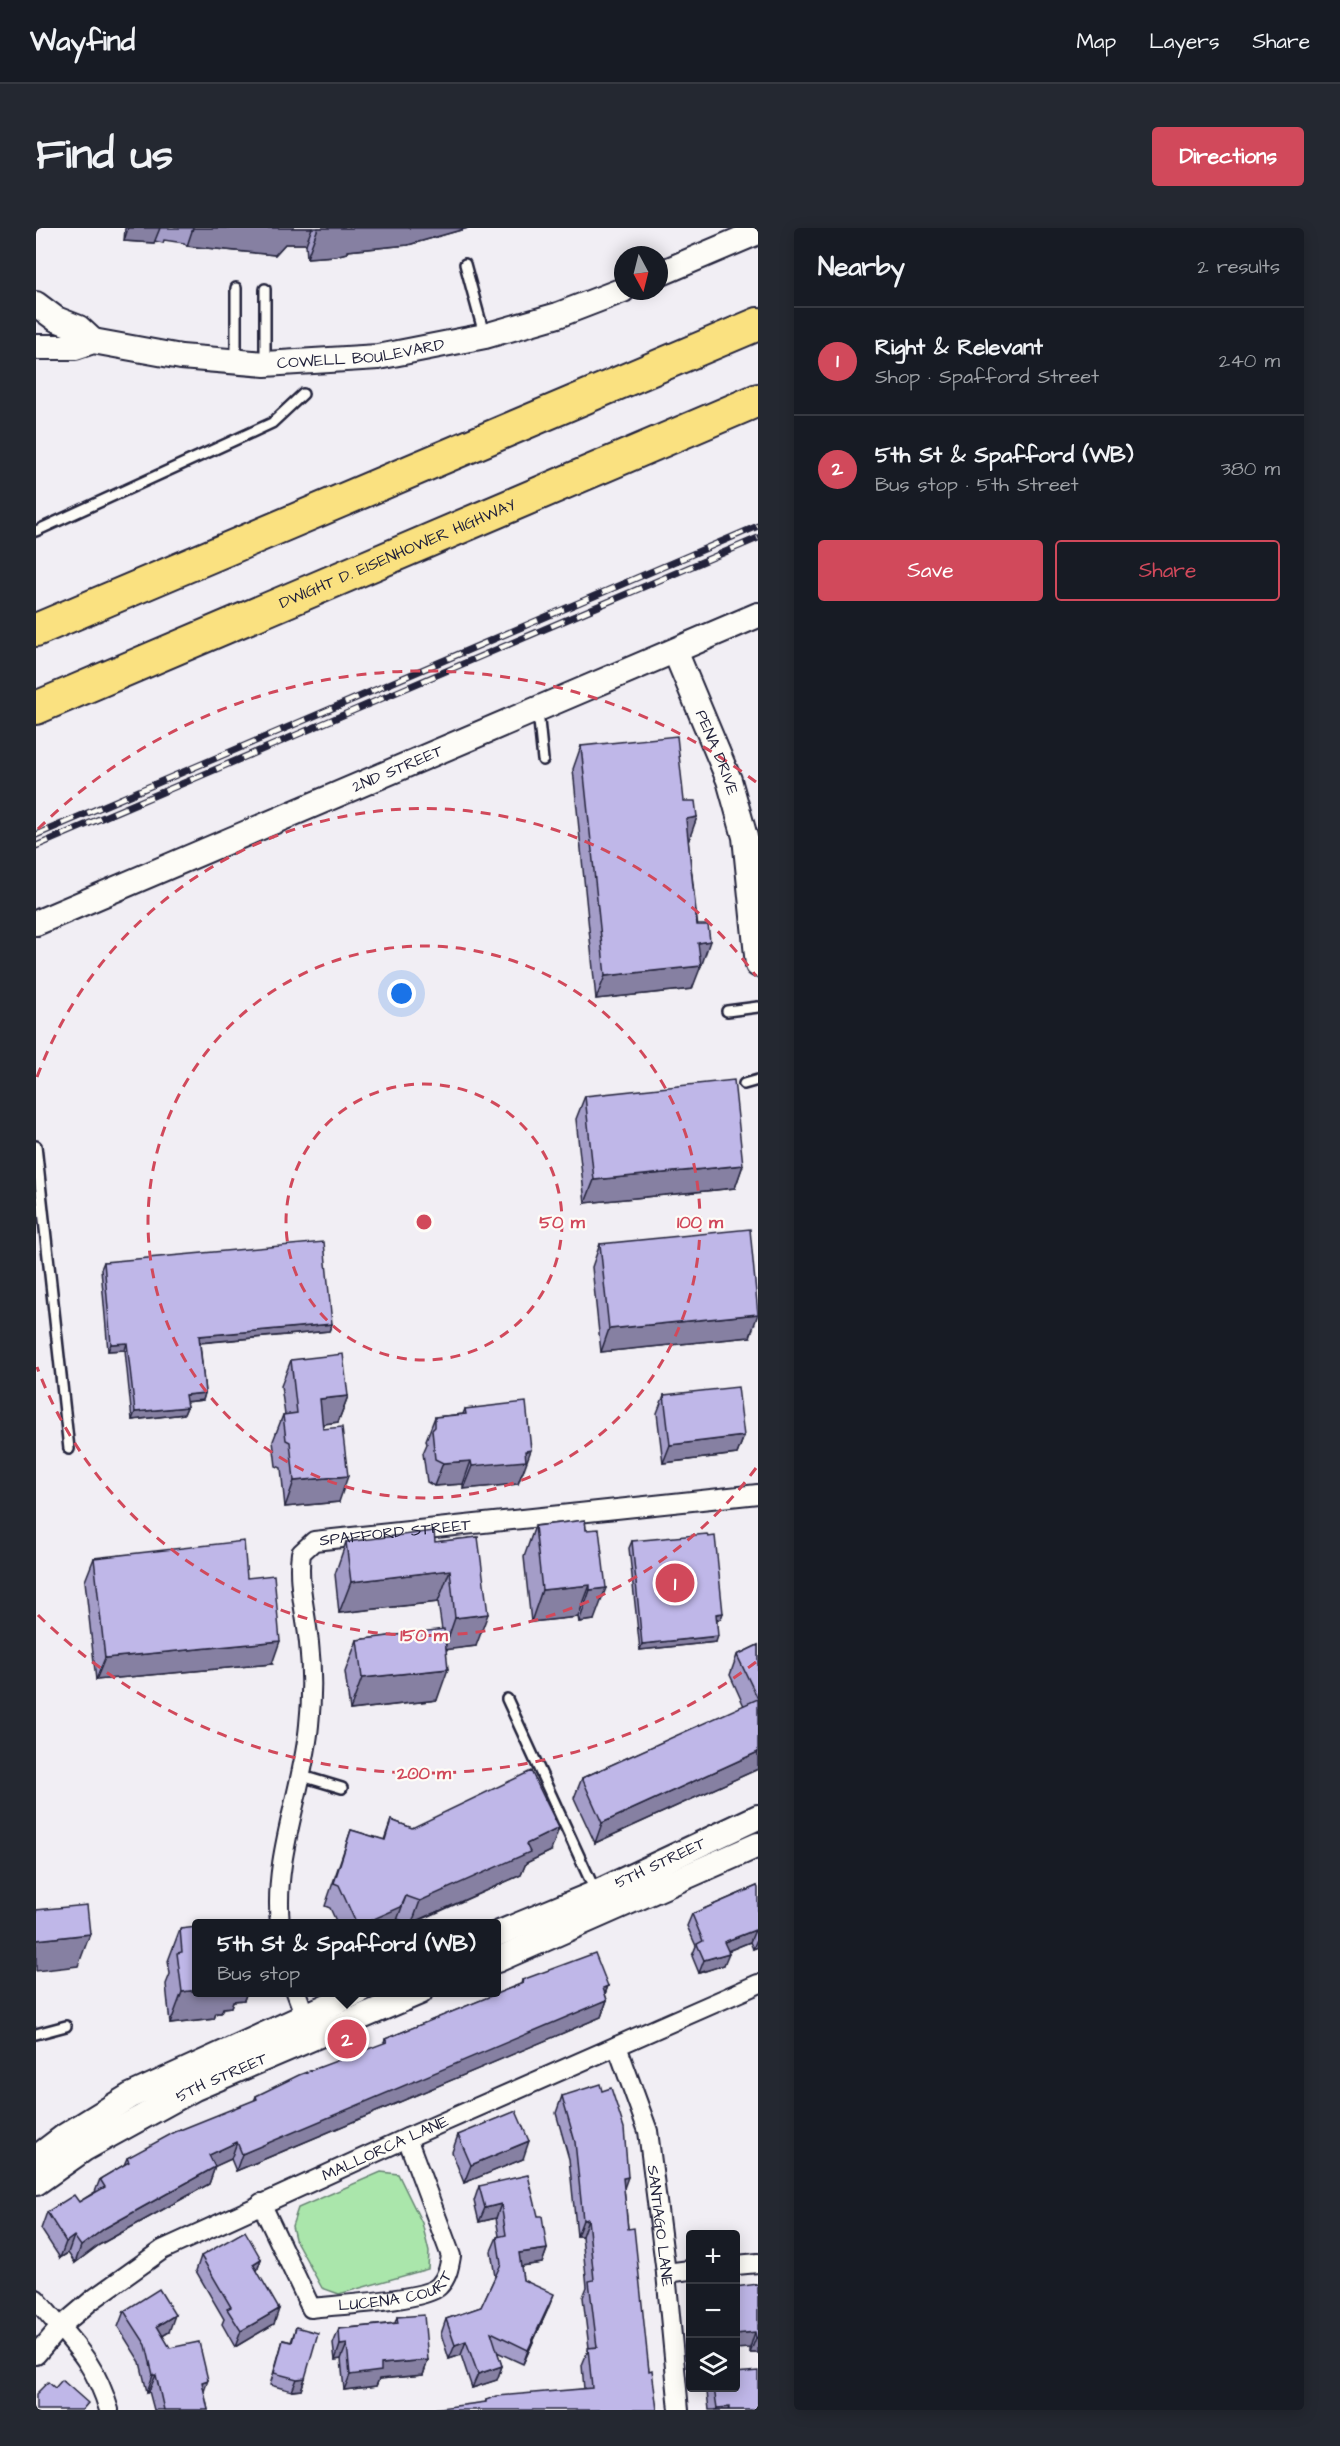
<!DOCTYPE html>
<html lang="en">
<head>
<meta charset="utf-8">
<style>
  body { margin:0; font-family:"Architects Daughter",sans-serif; background:#242831; color:#f1f3f6 }
  .controls { position:absolute; right:18px; bottom:18px; display:grid; overflow:hidden; border-radius:6px; box-shadow:0 3px 15px #0003 }
  .controls button { width:54px; height:54px; display:grid; place-items:center; padding:0; border:0; border-bottom:2px solid #363941; background:#171b24; color:#f1f3f6; font:30px sans-serif }
  .compass { position:absolute; left:578px; top:18px; width:54px; height:54px; border-radius:50%; background:#171b24; box-shadow:0 3px 15px #0003; rotate:173deg }
  .you { position:absolute; left:366px; top:766px; width:21px; height:21px; margin:-15px; border:4px solid #fff; border-radius:50%; background:#1a73e8; box-shadow:0 0 0 9px #1a73e833 }
  .badge { display:grid; place-items:center; width:39px; height:39px; border-radius:50%; background:#d1495b; color:#fff; font-size:20px; font-weight:700 }
  .pin { position:absolute; translate:-50% -50%; border:3px solid #fff; box-shadow:0 2px 6px #0006 }
  .popup { position:absolute; left:156px; top:1691px; width:309px; height:78px; box-sizing:border-box; display:grid; place-content:center; border-radius:6px; background:#171b24; filter:drop-shadow(0 2px 4px #0005); font-size:20px; white-space:nowrap; color:#9ea1a6 }
  .popup b { font-size:22px; color:#f1f3f6 }
  .popup::after { content:''; position:absolute; left:50%; top:100%; margin-left:-12px; border:12px solid transparent; border-top-color:#171b24 }
  .list { margin:0; padding:0; list-style:none }
  h2 { display:flex; justify-content:space-between; align-items:center; height:78px; margin:0; padding:0 24px; font-size:26px }
  h2 small { font-size:20px; font-weight:400; color:#9ea1a6 }
  .list li { display:grid; grid-template-columns:39px 1fr auto; gap:18px; align-items:center; box-sizing:border-box; height:108px; padding:0 24px; border-top:2px solid #363941 }
  .list b { display:block; font-size:22px; white-space:nowrap }
  .list p { margin:0; font-size:20px; white-space:nowrap; color:#9ea1a6 }
  .list em { font-size:20px; font-style:normal; color:#9ea1a6 }
  .actions { display:flex; gap:12px; padding:18px 24px }
  .actions a { flex:1; padding:14px 0; border:2px solid #d1495b; border-radius:6px; text-align:center; font-size:21px; color:#d1495b }
  .actions .main { background:#d1495b; color:#fff }
  .icon { flex:none; width:33px; height:33px; fill:none; stroke:currentColor; stroke-width:2; stroke-linecap:round; stroke-linejoin:round }
  .map { position:relative; flex:none; width:722px; height:2182px; overflow:hidden; border-radius:6px }
  header { display:flex; align-items:center; gap:36px; box-sizing:border-box; height:84px; padding:0 30px; background:#171b24; border-bottom:2px solid #363941 }
  header strong { font-size:28px }
  nav { display:flex; gap:33px; margin-inline-start:auto; font-size:21px }
  .intro { display:flex; align-items:center; justify-content:space-between; box-sizing:border-box; height:144px; padding:0 36px }
  h1 { margin:0; font-size:42px }
  .button { padding:15px 27px; border-radius:6px; background:#d1495b; color:#fff; font-size:21px; font-weight:700 }
  main { display:flex; gap:36px; padding:0 36px }
  aside { flex:1; background:#171b24; border-radius:6px; box-shadow:0 3px 15px #0003 }
  .map>svg:first-child { display:block }
</style>
</head>
<body>
<header>
<strong>Wayfind</strong>
<nav><a>Map</a><a>Layers</a><a>Share</a></nav>
</header>
<div class="intro"><h1>Find us</h1><a class="button">Directions</a></div>
<main>
<div class="map">
<svg width="722" height="2182" viewBox="0 0 722 2182">
  <rect width="100%" height="100%" fill="#f1eef4"/>
  <filter id="ink" filterUnits="userSpaceOnUse"><feTurbulence type="fractalNoise" baseFrequency=".0167" numOctaves="2"/><feDisplacementMap in="SourceGraphic" scale="12" xChannelSelector="R" yChannelSelector="G"/><feConvolveMatrix kernelMatrix="1 2 1 2 8 2 1 2 1" color-interpolation-filters="sRGB"/></filter>
  <g filter="url(#ink)">
    <polygon fill="#aae6ab" stroke="#668473" stroke-width="1.5" points="345,1944 362,1946 386,1995 393,2024 392,2041 303,2066 286,2060 259,2011 256,1998 262,1980"/>
    <g fill="none" stroke-linecap="round" stroke-linejoin="round">
      <g stroke="#22223b" stroke-width="14">
        <g id="lane">
          <polyline points="429,36 448,106"/>
          <polyline points="229,61 229,136"/>
          <polyline points="200,133 200,60"/>
          <polyline points="0,303 236,195 267,166"/>
          <polyline points="502,483 507,532"/>
          <polyline points="691,783 722,779"/>
          <polyline points="708,856 722,852"/>
          <polyline points="0,918 33,1221"/>
          <polyline points="471,1471 560,1665"/>
          <polyline points="266,1548 306,1560"/>
          <polyline points="0,1806 30,1798"/>
        </g>
      </g>
      <g stroke="#22223b" stroke-width="22">
        <g id="street">
          <path id="s1" d="M244 1696C237 1628 267 1564 273 1497 276 1470 276 1442 273 1415 270 1385 261 1355 265 1325L278 1313 722 1266"/>
          <polyline points="260,1764 273,1799"/>
          <path id="s2" d="M581 1818 612 1903 630 2045 643 2182"/>
          <path id="s3" d="M225 1975 275 2080C299 2077 389 2073 403 2058 411 2050 413 2040 415 2028L371 1910"/>
          <polyline points="700,2037 722,2035"/>
          <polyline points="630,2045 654,2042"/>
          <path d="M0 2071C33 2112 58 2130 73 2182"/>
          <path id="s4" d="M0 2127 23 2100 56 2072 126 2022 371 1910 722 1756"/>
        </g>
      </g>
      <g stroke="#22223b" stroke-width="28">
        <g id="secondary">
          <polyline points="623,46 722,4"/>
          <polyline points="0,76 20,91 43,100 57,113"/>
          <path id="s5" d="M0 119H39L57 113 145 129 229 136 342 129 449 108 522 87 587 62"/>
          <path id="s6" d="M639 423 693 552 709 609 722 737"/>
          <path id="s7" d="M0 695 722 387"/>
          <path id="s8" d="M461 1706 560 1665 722 1589"/>
          <polyline points="461,1732 722,1617"/>
          <polyline points="0,1930 29,1908 94,1868 322,1764"/>
          <path id="s9" d="M0 1955 48 1921 159 1860 384 1764"/>
        </g>
      </g>
      <g stroke="#22223b" stroke-width="36">
        <g id="highway">
          <polyline points="0,402 722,96"/>
          <path id="s10" d="M0 480 722 172"/>
        </g>
      </g>
      <use href="#lane" stroke="#fdfcf7" stroke-width="9"/>
      <use href="#street" stroke="#fdfcf7" stroke-width="18"/>
      <use href="#secondary" stroke="#fdfcf7" stroke-width="24"/>
      <use href="#highway" stroke="#fae180" stroke-width="32"/>
      <g stroke="#22223b" stroke-width="7">
        <g id="rail">
          <polyline points="0,607 722,298"/>
          <polyline points="0,618 722,310"/>
        </g>
      </g>
      <use href="#rail" stroke="#fdfcf7" stroke-width="4.5" stroke-dasharray="14" stroke-linecap="butt"/>
    </g>
    <g fill="#a49dc8" stroke="#22223b" stroke-width="1.5">
      <polygon points="89,0 432,0 372,17 311,23 311,25 299,28 271,30 270,16 249,16 239,27 151,18 148,15 128,12 127,15 119,13 118,15 88,13"/>
      <polygon points="545,518 648,573 661,589 652,612 666,736 664,736 656,761 560,771 537,541"/>
      <polygon points="549,868 707,937 699,960 549,975 540,891"/>
      <polygon points="564,1016 714,1109 565,1124 556,1039"/>
      <polygon points="68,1034 296,1096 293,1103 164,1115 169,1165 167,1172 150,1174 151,1179 148,1186 96,1192 89,1122 72,1123 65,1041"/>
      <polygon points="255,1132 312,1168 302,1194 286,1196 303,1274 249,1279 245,1240 240,1238 237,1213 247,1187 249,1187 245,1158"/>
      <polygon points="628,1167 708,1208 701,1226 627,1235 621,1185"/>
      <polygon points="429,1181 487,1244 486,1245 482,1256 427,1261 427,1256 398,1258 391,1254 387,1225 391,1216 390,1212 399,1189 427,1186"/>
      <polygon points="549,1292 558,1392 543,1394 542,1389 495,1394 488,1329 499,1298"/>
      <polygon points="442,1309 440,1418 410,1421 401,1472 314,1482 309,1444 321,1412 406,1402 402,1374 303,1385 299,1346 310,1314 399,1314"/>
      <polygon points="596,1313 685,1391 681,1392 680,1414 604,1422 593,1320"/>
      <polygon points="58,1330 236,1436 60,1452 49,1353"/>
      <polygon points="722,1417 722,1541 559,1615 538,1570 546,1550 708,1478 694,1447 701,1427"/>
      <polygon points="355,1592 376,1600 515,1623 490,1635 485,1647 378,1695 373,1695 361,1691 360,1695 301,1695 294,1680 289,1678 315,1602 348,1612"/>
      <polygon points="721,1658 722,1719 717,1721 714,1714 692,1723 688,1737 663,1745 656,1728 660,1718 651,1698 656,1686"/>
      <polygon points="144,1701 161,1764 211,1764 208,1772 197,1773 195,1779 187,1780 185,1785 180,1785 178,1791 134,1796 130,1756 134,1746 132,1733"/>
      <polygon points="486,1752 572,1758 569,1766 571,1772 565,1789 200,1943 195,1931 179,1938 173,1956 63,2017 39,2035 32,2025 24,2030 5,2001 11,1984 43,1974 59,1964 64,1951 88,1937 91,1930 218,1873 220,1868 348,1816 349,1811 485,1756"/>
      <polygon points="526,1868 588,1961 592,2001 613,2143 621,2182 449,2175 450,2172 548,2161 546,2137 553,2120 547,2069 551,2059 546,2008 541,2008 533,1931 520,1885"/>
      <polygon points="422,1907 487,1931 428,1955 416,1924"/>
      <polygon points="443,1958 502,1988 511,2021 506,2035 485,2038 487,2052 512,2081 487,2136 461,2124 466,2138 461,2152 436,2160 425,2127 413,2131 405,2106 410,2091 445,2079 459,2049 455,2023 461,2009 463,2008 460,1990 443,1994 438,1973"/>
      <polygon points="165,2028 225,2031 221,2043 238,2096 199,2119 186,2096 188,2091 160,2043"/>
      <polygon points="722,2056 722,2125 714,2125 714,2120"/>
      <polygon points="88,2083 133,2104 126,2108 134,2120 168,2164 172,2182 118,2182 113,2163 111,2164 104,2134 82,2099"/>
      <polygon points="361,2089 392,2132 387,2147 343,2151 340,2158 308,2162 305,2131 299,2132 297,2116 303,2101 359,2095"/>
      <polygon points="260,2099 269,2150 265,2162 256,2163 234,2157 247,2112 255,2114"/>
      <polygon points="673,2160 699,2160 722,2182 673,2182 671,2164"/>
    </g>
    <g fill="#8680a2" stroke="#22223b" stroke-width="1.5">
      <polygon points="92,0 124,0 118,15 88,13"/>
      <polygon points="157,0 276,0 270,16 249,16 239,27 151,18"/>
      <polygon points="282,0 432,0 372,17 311,23 311,25 299,28 271,30"/>
      <polygon points="661,589 653,612 641,613 650,591"/>
      <polygon points="674,713 666,736 654,738 662,715"/>
      <polygon points="665,738 656,761 560,771 569,748"/>
      <polygon points="707,937 699,960 549,975 558,952"/>
      <polygon points="722,1086 714,1109 565,1124 573,1101"/>
      <polygon points="296,1096 293,1103 161,1115 163,1108"/>
      <polygon points="91,1115 89,1122 72,1123 75,1116"/>
      <polygon points="169,1165 167,1172 147,1174 149,1167"/>
      <polygon points="312,1168 302,1194 274,1198 284,1171"/>
      <polygon points="151,1179 148,1186 96,1192 99,1184"/>
      <polygon points="708,1208 701,1226 627,1235 634,1217"/>
      <polygon points="495,1222 487,1244 486,1245 482,1256 427,1261 436,1238"/>
      <polygon points="435,1233 427,1256 398,1258 407,1235"/>
      <polygon points="312,1248 303,1274 249,1279 258,1253"/>
      <polygon points="414,1342 402,1374 303,1385 315,1354"/>
      <polygon points="554,1357 542,1389 495,1394 506,1362"/>
      <polygon points="570,1360 558,1392 543,1394 554,1362"/>
      <polygon points="687,1385 685,1391 678,1392 680,1386"/>
      <polygon points="452,1386 440,1418 408,1422 419,1390"/>
      <polygon points="682,1408 680,1414 604,1422 606,1416"/>
      <polygon points="244,1413 236,1436 60,1452 69,1430"/>
      <polygon points="412,1441 401,1472 314,1482 326,1450"/>
      <polygon points="722,1524 722,1541 559,1615 566,1595"/>
      <polygon points="523,1600 515,1623 490,1635 485,1647 376,1695 384,1673 490,1616"/>
      <polygon points="370,1668 360,1695 329,1695"/>
      <polygon points="719,1702 714,1714 684,1726 688,1714"/>
      <polygon points="54,1706 42,1738 0,1743 0,1712"/>
      <polygon points="722,1709 722,1719 717,1721"/>
      <polygon points="693,1725 688,1737 663,1745 668,1732"/>
      <polygon points="572,1758 566,1774 571,1772 565,1789 200,1943 206,1926"/>
      <polygon points="161,1762 161,1764 211,1764 208,1772 197,1773 195,1779 187,1780 185,1785 180,1785 178,1791 134,1796 146,1764"/>
      <polygon points="493,1913 487,1931 428,1955 435,1937"/>
      <polygon points="201,1914 195,1931 167,1944 173,1927"/>
      <polygon points="179,1939 173,1956 63,2017 39,2035 45,2018 69,2000"/>
      <polygon points="592,1949 586,1966 587,1950"/>
      <polygon points="465,1976 460,1990 443,1994 449,1980"/>
      <polygon points="552,1991 546,2008 541,2008 547,1992"/>
      <polygon points="38,2008 32,2025 24,2030 30,2014"/>
      <polygon points="511,2021 506,2035 478,2039 483,2025"/>
      <polygon points="225,2031 220,2046 217,2036"/>
      <polygon points="518,2066 512,2081 487,2136 492,2122"/>
      <polygon points="243,2081 238,2096 199,2119 205,2103"/>
      <polygon points="139,2087 133,2104 115,2115 121,2098"/>
      <polygon points="719,2104 714,2120 699,2121 699,2106"/>
      <polygon points="722,2109 722,2125 714,2125 720,2110"/>
      <polygon points="430,2113 425,2127 413,2131 419,2117"/>
      <polygon points="311,2116 305,2131 299,2132 304,2117"/>
      <polygon points="392,2132 387,2147 343,2151 340,2158 308,2162 314,2147 345,2136"/>
      <polygon points="466,2138 461,2152 436,2160 442,2146"/>
      <polygon points="117,2147 120,2147 113,2163 111,2164"/>
      <polygon points="269,2150 265,2162 256,2163 261,2151"/>
      <polygon points="172,2152 166,2169 166,2154"/>
      <polygon points="693,2179 692,2182 680,2182 681,2180"/>
    </g>
    <g fill="#bfb7e8" stroke="#22223b" stroke-width="1.5">
      <polygon points="641,508 648,573 659,573 661,589 650,591 661,697 672,697 674,713 662,715 665,738 569,748 545,518"/>
      <polygon points="698,852 707,937 558,952 549,868"/>
      <polygon points="714,1001 722,1086 573,1101 564,1016"/>
      <polygon points="288,1014 296,1096 163,1108 169,1165 149,1167 151,1179 99,1184 91,1115 75,1116 68,1034"/>
      <polygon points="307,1126 312,1168 284,1171 287,1201 306,1199 312,1248 258,1253 254,1214 250,1212 247,1187 261,1185 255,1132"/>
      <polygon points="702,1159 708,1208 634,1217 628,1167"/>
      <polygon points="490,1174 495,1222 489,1223 490,1233 436,1238 435,1233 407,1235 399,1231 396,1202 399,1199 399,1189 430,1186 429,1181"/>
      <polygon points="549,1292 550,1302 563,1301 570,1360 554,1362 554,1357 506,1362 499,1298"/>
      <polygon points="398,1303 399,1314 442,1309 452,1386 419,1390 414,1342 315,1354 310,1314"/>
      <polygon points="671,1306 672,1309 679,1308 687,1385 680,1386 682,1408 606,1416 596,1313"/>
      <polygon points="208,1313 211,1350 238,1347 244,1413 69,1430 58,1330"/>
      <polygon points="408,1401 412,1441 326,1450 321,1412"/>
      <polygon points="722,1417 722,1524 566,1595 546,1550 722,1471 701,1427"/>
      <polygon points="495,1543 523,1600 490,1616 494,1624 384,1673 370,1668 365,1679 329,1695 320,1695 303,1657 298,1655 315,1602 349,1612 355,1592 376,1600"/>
      <polygon points="721,1658 722,1660 722,1709 719,1702 688,1714 693,1725 668,1732 661,1716 667,1713 656,1686"/>
      <polygon points="51,1677 54,1706 0,1712 0,1682"/>
      <polygon points="161,1699 161,1762 146,1764 141,1725 146,1724 144,1701"/>
      <polygon points="559,1725 572,1758 567,1760 571,1772 206,1926 201,1914 173,1927 179,1939 69,2000 45,2018 38,2008 30,2014 11,1984 38,1967 43,1974 69,1959 64,1951 93,1934 91,1930 139,1904 221,1871 220,1868 263,1847 351,1814 349,1811 487,1755 486,1752"/>
      <polygon points="564,1856 566,1863 575,1860 588,1900 592,1949 587,1950 592,2001 598,2000 613,2143 616,2142 621,2182 389,2182 450,2174 450,2172 461,2168 556,2160 552,2120 561,2119 553,2053 558,2052 552,1991 547,1992 539,1914 526,1868"/>
      <polygon points="480,1883 493,1913 435,1937 422,1907"/>
      <polygon points="492,1947 502,1988 506,1988 511,2021 483,2025 487,2052 518,2066 492,2122 455,2104 466,2138 442,2146 430,2113 419,2117 410,2091 445,2079 465,2036 461,2009 470,2007 465,1976 449,1980 443,1958"/>
      <polygon points="209,2003 225,2031 217,2036 243,2081 205,2103 191,2081 195,2079 165,2028"/>
      <polygon points="722,2056 722,2109 720,2110 719,2104 699,2106 699,2059"/>
      <polygon points="123,2061 139,2087 121,2098 134,2120 163,2114 172,2152 166,2154 172,2182 128,2182 120,2147 117,2147 110,2117 88,2083"/>
      <polygon points="388,2087 392,2132 345,2136 345,2143 314,2147 311,2116 304,2117 303,2101 362,2095 361,2089"/>
      <polygon points="260,2099 282,2105 269,2150 261,2151 238,2145 247,2112 256,2114"/>
      <polygon points="722,2143 722,2182 693,2182 693,2179 681,2180 678,2160 699,2160 699,2145"/>
      <polygon points="26,2152 52,2175 46,2182 0,2182 0,2166 12,2154 19,2160"/>
    </g>
  </g>
  <g fill="none" stroke="#d1495b" stroke-width="3" stroke-dasharray="10 8">
    <circle cx="388" cy="994" r="138"/>
    <circle cx="388" cy="994" r="276"/>
    <path d="M720 1240A413 413 0 0 1 1 1139M1 849A413 413 0 0 1 720 748"/>
    <path d="M720 1434A551 551 0 0 1 2 1387M2 601A551 551 0 0 1 720 554"/>
  </g>
  <g text-anchor="middle" dominant-baseline="central" stroke-width="4.5" stroke-linejoin="round" paint-order="stroke">
    <g font-size="16" fill="#22223b" stroke="#fdfcf7">
      <text stroke="none"><textPath href="#s5" startOffset="328">COWELL BOULEVARD</textPath></text>
      <text stroke="none"><textPath href="#s10" startOffset="393">DWIGHT D. EISENHOWER HIGHWAY</textPath></text>
      <text stroke="none"><textPath href="#s6" startOffset="110">PENA DRIVE</textPath></text>
      <text stroke="none"><textPath href="#s7" startOffset="393">2ND STREET</textPath></text>
      <text stroke="none"><textPath href="#s1" startOffset="474">SPAFFORD STREET</textPath></text>
      <text stroke="none"><textPath href="#s8" startOffset="178">5TH STREET</textPath></text>
      <text stroke="none"><textPath href="#s9" startOffset="214">5TH STREET</textPath></text>
      <text stroke="none"><textPath href="#s4" startOffset="410">MALLORCA LANE</textPath></text>
      <text stroke="none"><textPath href="#s2" startOffset="186">SANTIAGO LANE</textPath></text>
      <text stroke="none"><textPath href="#s3" startOffset="204">LUCENA COURT</textPath></text>
    </g>
  </g>
  <circle cx="388" cy="994" r="9" fill="#d1495b" stroke="#fdfcf7" stroke-width="3"/>
  <g font-size="18" text-anchor="middle" font-weight="bold" fill="#d1495b" stroke="#fdfcf7" stroke-width="4.5" stroke-linejoin="round" paint-order="stroke">
    <text x="526" y="1000">50 m</text>
    <text x="664" y="1000">100 m</text>
    <text x="388" y="1413">150 m</text>
    <text x="388" y="1551">200 m</text>
  </g>
</svg>
<div class="controls">
<button>+</button>
<button>−</button>
<button><svg class="icon" aria-label="layers" viewBox="0 0 24 24"><path d="M12 4l9 5-9 5-9-5zM3 14l9 5 9-5"/></svg></button>
</div>
<svg class="compass" viewBox="-18 -18 36 36"><path d="M0-13l5 13h-10z" fill="#e53935"/><path d="M0 13l5-13h-10z" fill="#9ea1a6"/></svg>
<div class="you"></div>
<div class="pin badge" style="left:639px;top:1355px">1</div>
<div class="pin badge" style="left:311px;top:1811px">2</div>
<div class="popup"><b>5th St &amp; Spafford (WB)</b>Bus stop</div>
</div>
<aside>
<h2>Nearby<small>2 results</small></h2>
<ul class="list">
<li><span class="badge">1</span><div><b>Right &amp; Relevant</b><p>Shop · Spafford Street</p></div><em>240 m</em></li>
<li><span class="badge">2</span><div><b>5th St &amp; Spafford (WB)</b><p>Bus stop · 5th Street</p></div><em>380 m</em></li>
</ul>
<div class="actions"><a class="main">Save</a><a>Share</a></div>
</aside>
</main>
</body>
</html>
